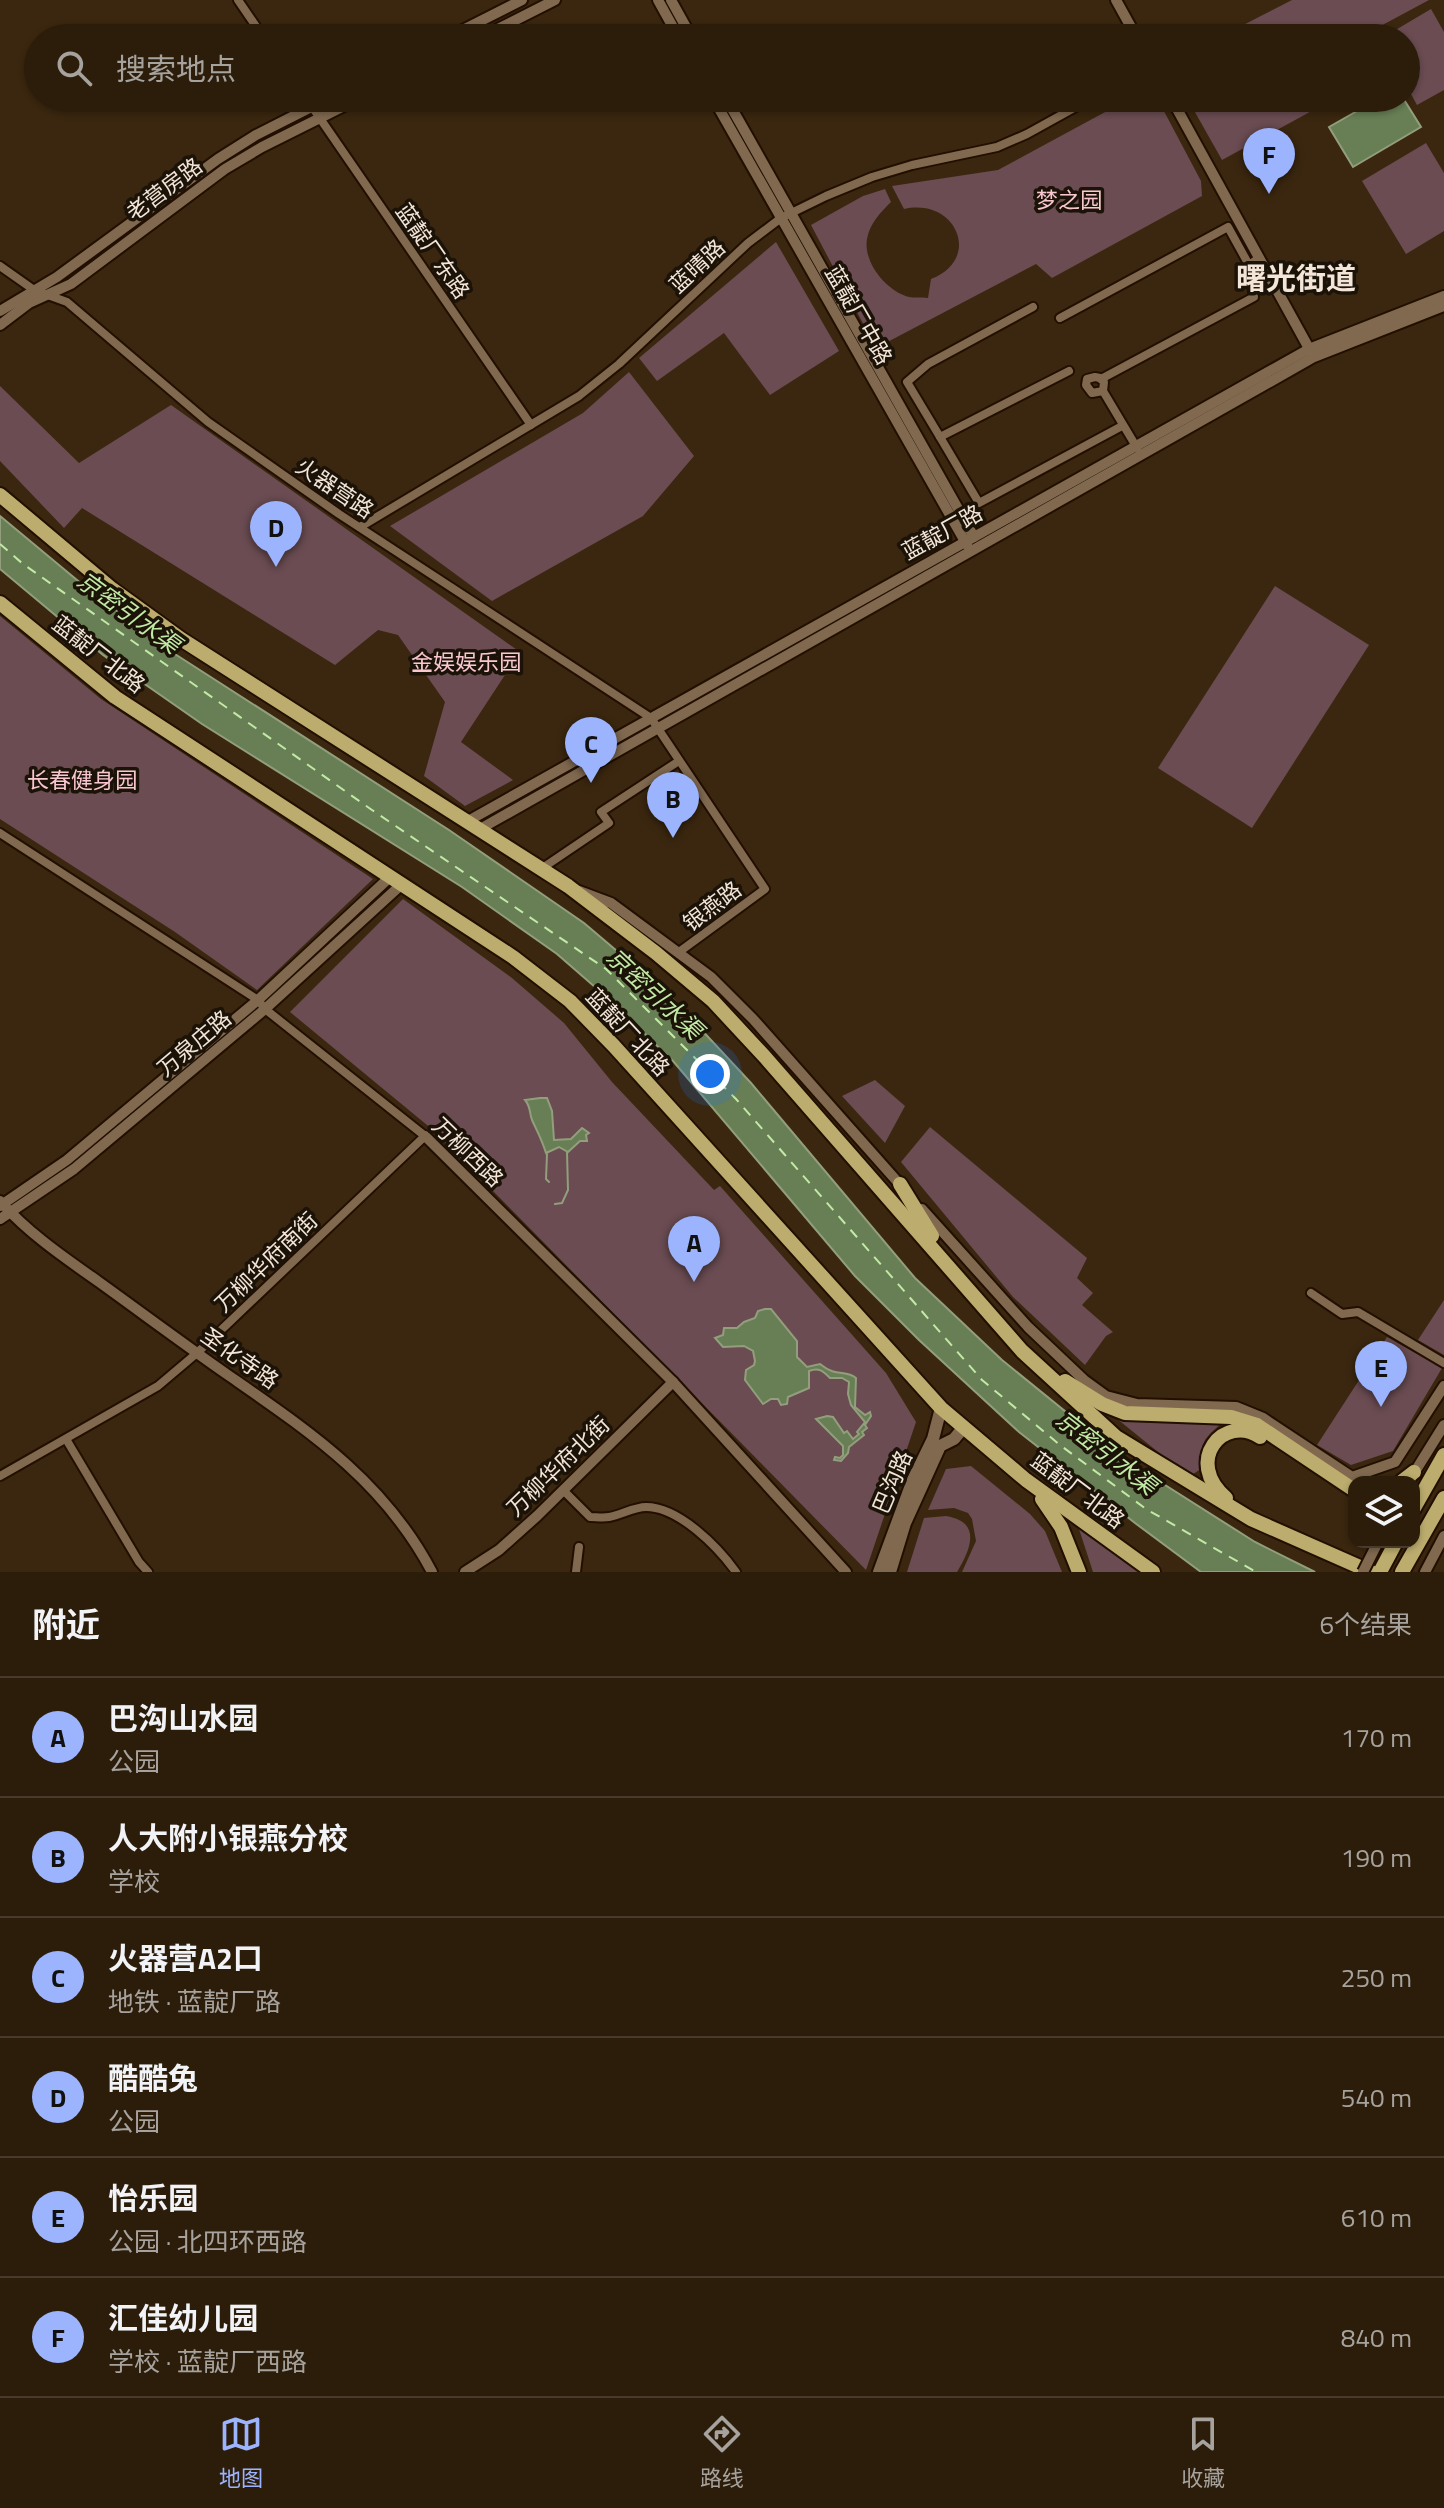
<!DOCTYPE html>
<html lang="zh">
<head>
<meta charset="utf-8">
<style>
  body { margin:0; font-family:"Titillium Web","Noto Sans SC",sans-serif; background:#342614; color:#f1f3f6 }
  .controls { position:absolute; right:24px; bottom:24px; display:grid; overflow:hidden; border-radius:16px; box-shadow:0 2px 6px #0004 }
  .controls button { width:72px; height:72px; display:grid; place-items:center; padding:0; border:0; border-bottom:2px solid #483b2c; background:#2c1d0b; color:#f1f3f6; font:40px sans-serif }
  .you { position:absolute; left:710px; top:1074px; width:28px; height:28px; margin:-20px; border:6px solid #fff; border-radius:50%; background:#1a73e8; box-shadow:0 0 0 12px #1a73e833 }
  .badge { display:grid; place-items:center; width:52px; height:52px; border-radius:50%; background:#9cb4fd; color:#111; font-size:26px; font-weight:700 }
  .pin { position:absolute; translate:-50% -66px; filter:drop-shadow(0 2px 4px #0008) }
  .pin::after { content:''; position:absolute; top:42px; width:28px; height:24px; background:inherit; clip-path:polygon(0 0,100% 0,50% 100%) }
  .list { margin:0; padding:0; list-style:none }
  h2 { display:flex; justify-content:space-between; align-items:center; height:104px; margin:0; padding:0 32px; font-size:34px }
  h2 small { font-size:26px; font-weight:400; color:#a6a29d }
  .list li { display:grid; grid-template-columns:52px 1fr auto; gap:24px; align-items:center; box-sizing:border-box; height:120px; padding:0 32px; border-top:2px solid #483b2c }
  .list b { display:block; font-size:30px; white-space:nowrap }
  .list p { margin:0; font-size:26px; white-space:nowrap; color:#a6a29d }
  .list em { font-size:26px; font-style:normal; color:#a6a29d }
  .icon { flex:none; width:44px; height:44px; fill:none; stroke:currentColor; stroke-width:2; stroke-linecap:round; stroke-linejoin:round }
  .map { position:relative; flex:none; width:1444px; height:1572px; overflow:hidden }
  .search { position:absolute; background:#2c1d0b; box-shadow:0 2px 6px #0004; left:24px; right:24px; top:24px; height:88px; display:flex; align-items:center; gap:20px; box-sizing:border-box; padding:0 28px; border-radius:44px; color:#a6a29d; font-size:30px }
  .sheet { height:824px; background:#2c1d0b }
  nav { display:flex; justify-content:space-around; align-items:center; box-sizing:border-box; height:112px; border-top:2px solid #483b2c; background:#2c1d0b; font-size:22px; color:#a6a29d }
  nav a { display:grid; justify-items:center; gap:4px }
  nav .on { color:#9cb4fd }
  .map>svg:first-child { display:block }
</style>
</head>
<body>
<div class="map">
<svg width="1444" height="1572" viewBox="0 0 1444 1572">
  <rect width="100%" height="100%" fill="#3b270f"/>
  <g fill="#6a4c52">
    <polygon points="1292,0 1429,0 1375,29 1369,38 1218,38"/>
    <polygon points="1431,9 1444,32 1444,90 1417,105 1406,85 1406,38 1382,38"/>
    <path d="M1131 98H1157L1201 181 1202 196 1052 278 1036 264 876 348 811 225 863 196 885 189 891 202C880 213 870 223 867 239 863 262 886 291 909 297 914 298 922 297 928 298L931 279C983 259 956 197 904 209L892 186 998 170Z"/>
    <polygon points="1187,98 1330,98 1319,107 1222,160"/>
    <polygon points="1426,143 1444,173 1444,231 1406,254 1362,181"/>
    <polygon points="776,242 839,351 770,395 724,333 657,381 639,358"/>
    <polygon points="629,372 694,456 643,516 492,601 390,526 583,413"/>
    <polygon points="0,386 79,463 171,405 520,652 461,742 513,780 465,806 424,776 445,702 398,635 378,630 335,665 82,508 64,528 0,461"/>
    <polygon points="1275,586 1369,645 1252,828 1158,768"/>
    <polygon points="0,616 101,699 373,879 257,990 175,932 0,819"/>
    <polygon points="403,899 512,978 564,1023 612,1082 714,1190 720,1186 886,1373 916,1422 866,1570 433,1130 290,1012"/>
    <polygon points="875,1080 905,1106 885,1143 842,1096"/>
    <polygon points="930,1127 1087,1258 1077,1278 1093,1293 1082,1305 1113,1332 1106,1336 1085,1365 1013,1297 901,1162"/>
    <polygon points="1444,1300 1444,1355 1418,1340"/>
    <polygon points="1387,1337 1442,1368 1393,1451 1351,1465 1317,1445"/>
    <path d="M1116 1418 1134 1422 1222 1423C1203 1439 1200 1443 1202 1468L1189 1477Z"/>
    <polygon points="971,1466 1030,1514 1045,1531 1062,1572 962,1572 976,1541 972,1519 968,1513 954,1508 928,1510 946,1469"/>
    <path d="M946 1516C983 1522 970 1550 957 1572H907L924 1518Z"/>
    <polygon points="1079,1529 1144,1572 1093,1572"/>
  </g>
  <g fill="#687f55" stroke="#929e7c" stroke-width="2">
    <polygon points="1380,98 1403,98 1421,127 1353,167 1329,127"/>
    <polygon points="0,516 83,585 164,647 449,830 584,923 670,996 751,1083 915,1278 1002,1360 1124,1459 1255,1542 1315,1572 1201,1572 1135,1523 1019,1432 919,1340 855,1276 673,1061 603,994 557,954 462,887 202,724 103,655 0,569"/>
    <path d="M540 1098H547L552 1111 554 1140 571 1139 582 1128 589 1133 586 1135 587 1141H580L568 1152 559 1147 546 1153C542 1140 537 1131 532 1120 529 1112 531 1107 525 1100Z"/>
    <path d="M765 1309H771L797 1341V1357L807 1367 820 1364C837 1378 845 1369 856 1378L855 1407 865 1415 870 1412 871 1416 865 1425 867 1428 862 1432 864 1435 849 1447 848 1453 841 1461 834 1460 835 1457 840 1458 843 1455V1446L816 1419 827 1416 833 1417 844 1433 847 1431 853 1439 859 1434 857 1432 865 1422 851 1405 848 1394 849 1382 842 1378H830C823 1371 819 1367 809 1371V1388L788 1397 787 1404 781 1405 778 1399H771L763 1404 745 1380 746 1370 754 1365 755 1361 753 1351 744 1346 723 1347 715 1338 723 1335 724 1328H737L744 1322 755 1318 758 1311Z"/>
  </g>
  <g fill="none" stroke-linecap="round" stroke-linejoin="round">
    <g stroke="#929e7c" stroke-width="2">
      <polyline points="547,1154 546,1179 549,1182"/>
      <polyline points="555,1204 562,1203 568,1190 567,1152"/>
    </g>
    <polyline stroke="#c2e9a5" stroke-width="2" stroke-dasharray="10 8" stroke-linecap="butt" points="0,544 23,564 372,810 606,969 736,1099 982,1380 1060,1445 1146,1509 1256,1572"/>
    <g stroke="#220f00" stroke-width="12">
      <g id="minor">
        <polyline points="238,0 264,38"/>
        <polyline points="306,98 531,425"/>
        <polyline points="0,266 34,290 67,302 208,422 339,514 651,718 765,889 679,952"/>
        <polyline points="1033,307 928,364 907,382 940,437 1069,371"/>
        <polyline points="1060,318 1228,227 1249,265"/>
        <polyline points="1101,379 1254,297 1249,265 1259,258"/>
        <polyline points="1103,391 1092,393 1086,385 1087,379 1095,377 1100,378 1104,382 1103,391 1137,448"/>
        <polyline points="940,437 979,503 1122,426"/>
        <polyline points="360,527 579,396 619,364 748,243 781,218 826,196 872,177 912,165 997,147 1027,134 1092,98"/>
        <polyline points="0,833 258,1000 265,1009 425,1136 197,1353 158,1386 0,1476"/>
        <polyline points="541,869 609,823 601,812 679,761"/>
        <polyline points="1311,1293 1342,1314 1358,1312 1444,1363"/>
        <polyline points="66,1439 139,1562 148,1572"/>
        <path d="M563 1490 590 1517C596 1517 603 1518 609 1517 621 1515 634 1507 646 1507 679 1507 718 1547 736 1572"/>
        <polyline points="576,1572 579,1547"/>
      </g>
    </g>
    <g stroke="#220f00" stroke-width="14">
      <g id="tertiary">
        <polyline points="658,0 679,38"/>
        <polyline points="671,0 692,38"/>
        <polyline points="1116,0 1137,38"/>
        <polyline points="447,38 522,0"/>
        <polyline points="480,38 555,0"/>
        <polyline points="713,98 967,545"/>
        <polyline points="726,98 974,537"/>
        <polyline points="1171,98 1311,352"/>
        <polyline points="0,311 57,277 218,159 256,135 329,98"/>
        <polyline points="0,325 29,303 71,284 225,169 262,147 360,98"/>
        <polyline points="468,821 1309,349 1444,296"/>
        <polyline points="480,829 1314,357 1444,306"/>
        <polyline points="579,891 611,903 711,977 753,1019 903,1188"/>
        <polyline points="425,1136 673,1382 846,1572"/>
        <path d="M0 1201C28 1233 65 1258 99 1282 142 1313 185 1345 228 1375 310 1432 384 1481 432 1572"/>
        <polyline points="0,1206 67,1160 258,1000 390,877"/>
        <polyline points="922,1209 1028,1327 1084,1380 1106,1396 1137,1404 1236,1407 1263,1418 1352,1477 1395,1462 1444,1386"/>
        <polyline points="0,1219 74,1169 265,1009 402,884"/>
        <polyline points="1411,1478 1444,1425"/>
        <polyline points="465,1572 499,1550 537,1516 673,1382"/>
        <polyline points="1425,1572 1444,1536"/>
      </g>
    </g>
    <g stroke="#220f00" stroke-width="16">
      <g id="secondary">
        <polyline points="879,1572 913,1480 933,1439 941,1408"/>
        <polyline points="890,1572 905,1523 940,1446 954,1439 964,1427"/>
      </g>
    </g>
    <g stroke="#220f00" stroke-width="18">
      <g id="trunk">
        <polyline points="0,495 112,589 181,639 568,886 656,953 713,1001 765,1057 1022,1351 1116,1437 1251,1519 1371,1572"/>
        <polyline points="0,603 115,697 513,957 570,1001 614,1046 941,1408 1026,1480 1153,1572"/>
        <polyline points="900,1184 932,1236"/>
        <polyline points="1065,1381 1102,1404 1125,1413 1231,1417 1257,1425 1354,1490"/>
        <polyline points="1401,1482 1414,1472"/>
        <path d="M1226 1498C1183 1461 1224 1413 1260 1437"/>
        <polyline points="1042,1499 1061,1527 1079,1572"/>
        <polyline points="1414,1508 1444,1455"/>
        <polyline points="1380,1572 1396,1542"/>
        <polyline points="1402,1572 1444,1498"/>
      </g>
    </g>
    <use href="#minor" stroke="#816950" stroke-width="8"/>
    <use href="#tertiary" stroke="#816950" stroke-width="10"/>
    <use href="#secondary" stroke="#816950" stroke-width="12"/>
    <use href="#trunk" stroke="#bcad6e" stroke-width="14"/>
    <g stroke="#220f00" stroke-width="14" stroke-linecap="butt">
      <polyline id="tertiary-bridge" points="1363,1572 1378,1542"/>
    </g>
    <use href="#tertiary-bridge" stroke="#816950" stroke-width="10"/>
  </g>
  <g text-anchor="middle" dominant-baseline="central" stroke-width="7" stroke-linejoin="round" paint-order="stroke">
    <g font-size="22" fill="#f3e5d7" stroke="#1b1208">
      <text transform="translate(164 189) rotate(-37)">老营房路</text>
      <text transform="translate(433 251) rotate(55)">蓝靛厂东路</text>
      <text transform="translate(697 266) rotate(-43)">蓝晴路</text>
      <text transform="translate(859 315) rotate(60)">蓝靛厂中路</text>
      <text transform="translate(335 488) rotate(34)">火器营路</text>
      <text transform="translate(942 532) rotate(-29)">蓝靛厂路</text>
      <text transform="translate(99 654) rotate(38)">蓝靛厂北路</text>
      <text transform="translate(712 906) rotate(-37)">银燕路</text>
      <text transform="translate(628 1032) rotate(47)">蓝靛厂北路</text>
      <text transform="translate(194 1043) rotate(-40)">万泉庄路</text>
      <text transform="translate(468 1152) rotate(44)">万柳西路</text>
      <text transform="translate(266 1262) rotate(-44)">万柳华府南街</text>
      <text transform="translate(240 1358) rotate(35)">圣化寺路</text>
      <text transform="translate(558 1466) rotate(-44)">万柳华府北街</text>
      <text transform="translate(892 1482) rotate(-67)">巴沟路</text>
      <text transform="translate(1078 1490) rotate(37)">蓝靛厂北路</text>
    </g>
    <g font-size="22" fill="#f9c7d1" stroke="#1b1208">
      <text x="1069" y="200">梦之园</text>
      <text x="466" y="662">金娱娱乐园</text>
      <text x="82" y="780">长春健身园</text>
    </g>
    <g font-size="24" font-style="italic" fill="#c2e9a5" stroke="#1b1208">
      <text transform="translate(129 612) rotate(36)">京密引水渠</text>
      <text transform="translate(655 993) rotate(43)">京密引水渠</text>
      <text transform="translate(1107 1452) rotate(38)">京密引水渠</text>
    </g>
    <g font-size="30" font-weight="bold" fill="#f3e5d7" stroke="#1b1208">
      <text x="1296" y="278">曙光街道</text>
    </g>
  </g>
</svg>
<div class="controls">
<button><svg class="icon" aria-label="layers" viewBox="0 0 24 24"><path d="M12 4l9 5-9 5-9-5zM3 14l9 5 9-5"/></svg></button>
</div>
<div class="you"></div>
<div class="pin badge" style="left:694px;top:1282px">A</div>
<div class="pin badge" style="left:673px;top:838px">B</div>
<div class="pin badge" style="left:591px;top:783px">C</div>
<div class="pin badge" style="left:276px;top:567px">D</div>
<div class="pin badge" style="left:1381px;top:1407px">E</div>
<div class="pin badge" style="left:1269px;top:194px">F</div>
<div class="search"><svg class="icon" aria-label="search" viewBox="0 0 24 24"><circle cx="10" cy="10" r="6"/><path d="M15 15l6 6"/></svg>搜索地点</div>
</div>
<section class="sheet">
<h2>附近<small>6个结果</small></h2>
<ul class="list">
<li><span class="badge">A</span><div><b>巴沟山水园</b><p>公园</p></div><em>170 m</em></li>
<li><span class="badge">B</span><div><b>人大附小银燕分校</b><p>学校</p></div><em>190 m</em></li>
<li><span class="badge">C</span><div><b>火器营A2口</b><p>地铁 · 蓝靛厂路</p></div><em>250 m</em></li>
<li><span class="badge">D</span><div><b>酷酷兔</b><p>公园</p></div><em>540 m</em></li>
<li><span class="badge">E</span><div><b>怡乐园</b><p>公园 · 北四环西路</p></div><em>610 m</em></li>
<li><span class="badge">F</span><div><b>汇佳幼儿园</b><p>学校 · 蓝靛厂西路</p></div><em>840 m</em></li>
</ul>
</section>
<nav>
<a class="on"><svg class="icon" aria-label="map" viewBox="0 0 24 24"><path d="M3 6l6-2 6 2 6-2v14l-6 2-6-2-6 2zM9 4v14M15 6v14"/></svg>地图</a>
<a><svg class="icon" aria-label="directions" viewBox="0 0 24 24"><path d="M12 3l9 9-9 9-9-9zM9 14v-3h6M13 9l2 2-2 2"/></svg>路线</a>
<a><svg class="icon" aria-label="saved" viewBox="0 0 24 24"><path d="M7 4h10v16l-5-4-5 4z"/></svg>收藏</a>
</nav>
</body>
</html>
